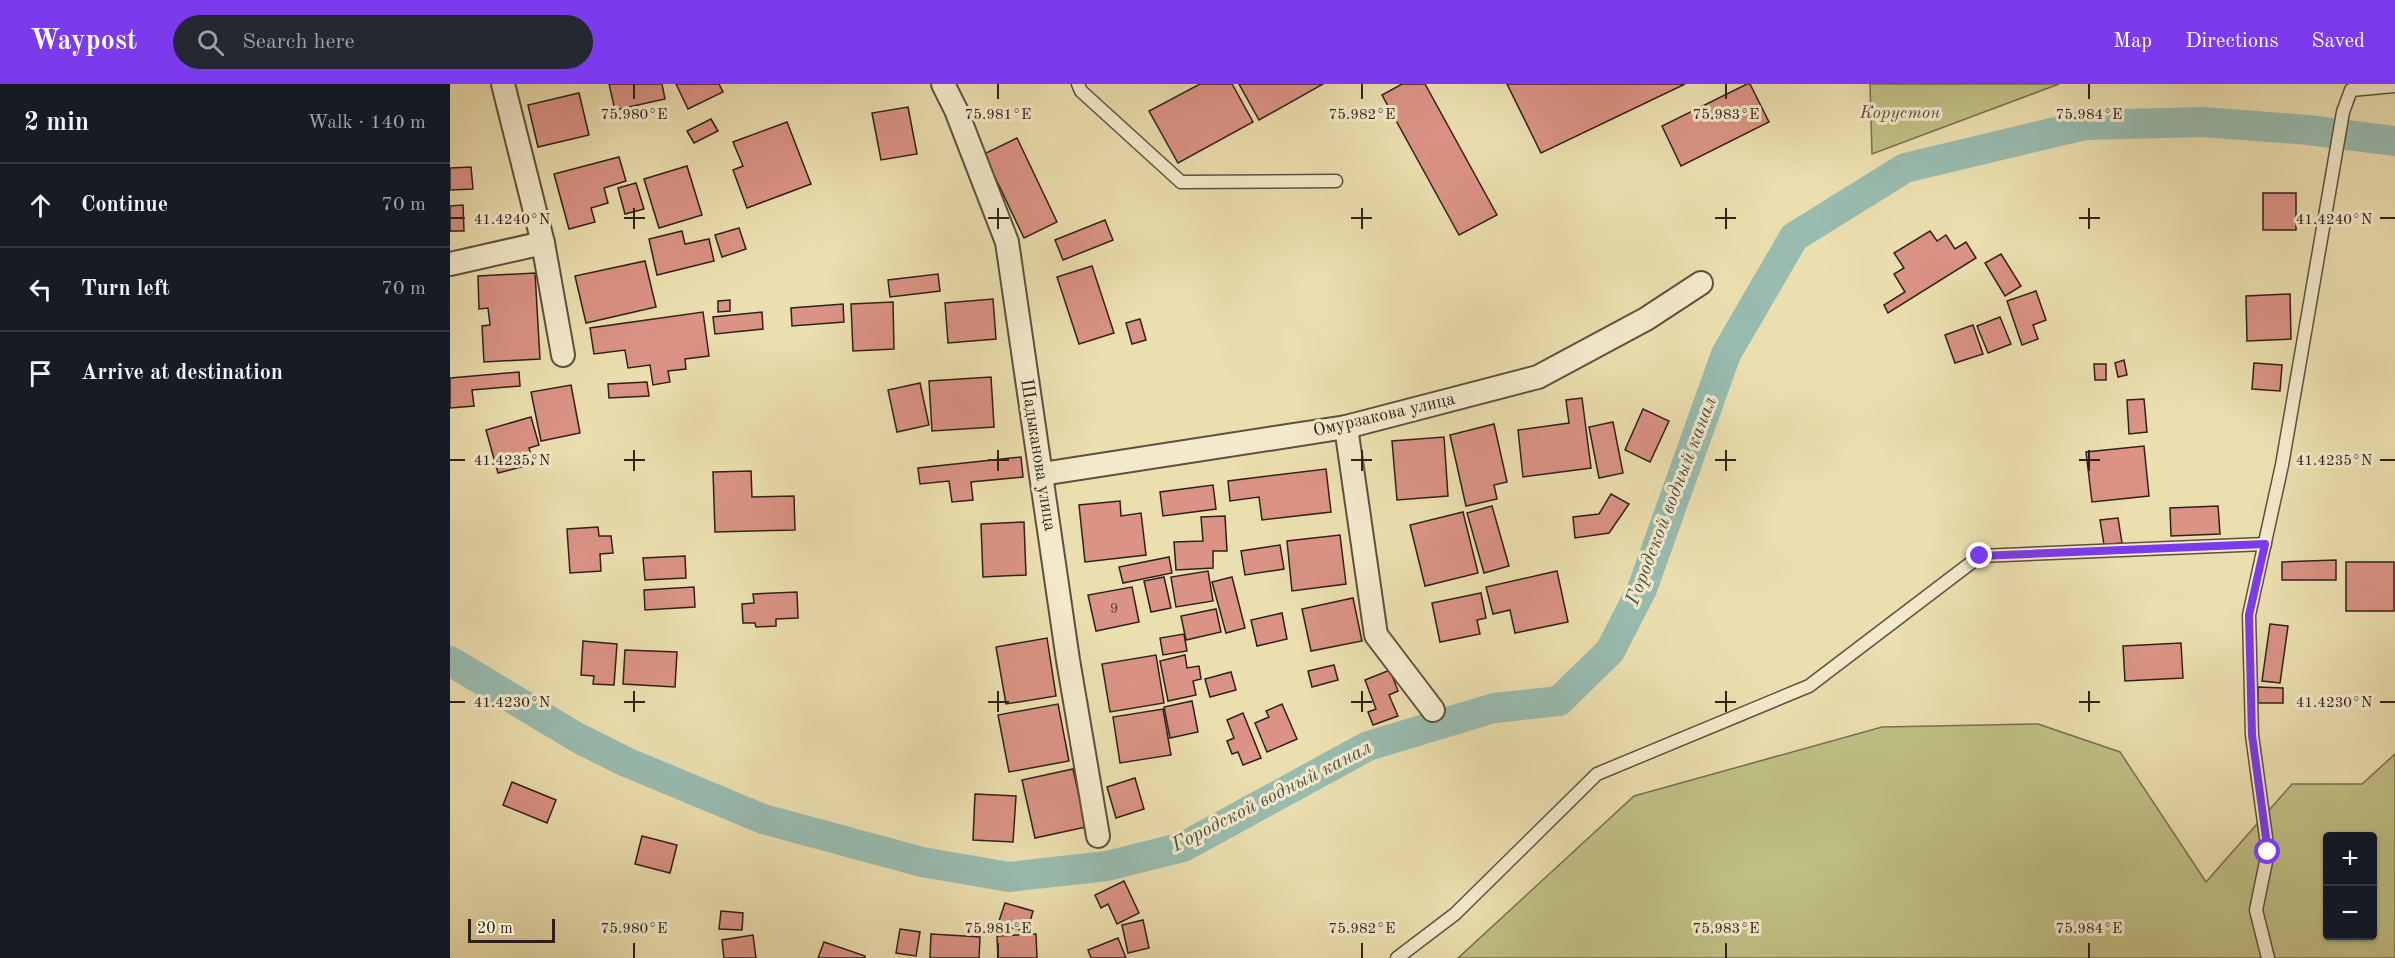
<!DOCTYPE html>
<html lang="en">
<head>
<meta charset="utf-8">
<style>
  body { margin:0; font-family:"Old Standard TT",serif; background:#242831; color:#f1f3f6 }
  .controls { position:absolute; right:18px; bottom:18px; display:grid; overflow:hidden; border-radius:6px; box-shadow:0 2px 4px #0004 }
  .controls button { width:54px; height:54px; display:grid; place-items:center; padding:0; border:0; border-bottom:2px solid #363941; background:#171b24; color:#f1f3f6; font:30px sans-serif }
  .scale { position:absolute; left:18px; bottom:15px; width:87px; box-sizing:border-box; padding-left:6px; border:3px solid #2e211c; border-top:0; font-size:16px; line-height:21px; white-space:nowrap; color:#2e211c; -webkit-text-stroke:4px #f3eacb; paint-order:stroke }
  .stop { position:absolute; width:18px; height:18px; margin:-14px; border:4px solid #7c3aed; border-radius:50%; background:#fff }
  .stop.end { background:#7c3aed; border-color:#fff; box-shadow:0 2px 6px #0008 }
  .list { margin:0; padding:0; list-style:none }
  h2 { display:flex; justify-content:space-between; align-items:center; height:78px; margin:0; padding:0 24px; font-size:26px }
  h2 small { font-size:20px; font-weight:400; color:#9ea1a6 }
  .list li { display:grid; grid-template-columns:39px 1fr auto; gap:18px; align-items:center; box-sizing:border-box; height:84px; padding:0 24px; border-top:2px solid #363941 }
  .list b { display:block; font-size:22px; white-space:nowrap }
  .list em { font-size:20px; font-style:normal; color:#9ea1a6 }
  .icon { flex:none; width:33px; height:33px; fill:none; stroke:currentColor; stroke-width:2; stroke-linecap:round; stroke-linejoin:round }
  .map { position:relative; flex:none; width:1945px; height:874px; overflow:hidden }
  header { display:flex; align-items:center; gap:36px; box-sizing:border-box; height:84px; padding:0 30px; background:#7c3aed; color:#fff }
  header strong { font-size:28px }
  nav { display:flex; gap:33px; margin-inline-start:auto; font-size:21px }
  .search { width:420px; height:54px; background:#242831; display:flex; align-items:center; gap:15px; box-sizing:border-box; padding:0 21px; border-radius:33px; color:#9ea1a6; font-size:22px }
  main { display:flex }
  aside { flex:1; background:#171b24 }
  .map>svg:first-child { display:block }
</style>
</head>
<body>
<header>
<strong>Waypost</strong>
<div class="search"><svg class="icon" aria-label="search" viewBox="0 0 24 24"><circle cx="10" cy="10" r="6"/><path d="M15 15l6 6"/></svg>Search here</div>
<nav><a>Map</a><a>Directions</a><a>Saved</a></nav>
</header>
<main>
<aside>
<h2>2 min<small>Walk · 140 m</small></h2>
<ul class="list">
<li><svg class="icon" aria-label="ahead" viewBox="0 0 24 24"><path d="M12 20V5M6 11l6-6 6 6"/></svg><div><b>Continue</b></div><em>70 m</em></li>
<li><svg class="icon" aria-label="left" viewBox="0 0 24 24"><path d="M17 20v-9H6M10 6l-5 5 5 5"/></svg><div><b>Turn left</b></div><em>70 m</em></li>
<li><svg class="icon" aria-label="arrive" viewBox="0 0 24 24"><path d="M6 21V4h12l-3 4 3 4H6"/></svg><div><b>Arrive at destination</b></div></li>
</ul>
</aside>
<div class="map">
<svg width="1945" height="874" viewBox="0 0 1945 874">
  <rect width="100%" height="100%" fill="#ecdfaf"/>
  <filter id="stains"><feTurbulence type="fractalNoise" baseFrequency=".00333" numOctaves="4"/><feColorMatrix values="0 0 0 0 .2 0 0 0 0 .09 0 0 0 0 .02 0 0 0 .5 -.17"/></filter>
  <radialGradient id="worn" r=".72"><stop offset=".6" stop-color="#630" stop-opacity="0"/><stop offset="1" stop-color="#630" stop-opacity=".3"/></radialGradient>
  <g fill="#c0c085" stroke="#777050" stroke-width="1.5" fill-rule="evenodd">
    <polygon points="1420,0 1609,0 1422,70"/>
    <path d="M1588 640 1670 668 1756 798 1842 700H1912L1945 670V874H1008L1184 712 1432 643ZM1878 752H1922V852H1878Z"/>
  </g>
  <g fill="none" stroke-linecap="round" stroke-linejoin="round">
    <polyline stroke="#99bcb0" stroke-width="30" points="0,577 128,654 176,678 313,735 472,778 559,793 657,782 733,763 918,662 1044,624 1109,617 1160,567 1192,505 1276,270 1344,153 1455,84 1635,41 1753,38 1858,46 1945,57"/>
  </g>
  <g fill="#db9385" stroke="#2e211c" stroke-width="1.5">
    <polygon points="159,0 212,0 215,15 165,26"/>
    <polygon points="226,0 269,0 273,8 238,25"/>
    <polygon points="750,0 782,0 803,38 728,79 699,27"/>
    <polygon points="789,0 873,0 809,36"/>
    <polygon points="952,0 975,0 1047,131 1009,151 932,11"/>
    <polygon points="1057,0 1235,0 1091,69"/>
    <polygon points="1297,0 1300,0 1319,38 1231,82 1212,42"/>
    <polygon points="129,9 139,51 88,63 78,21"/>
    <polygon points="458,23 467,70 431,76 422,29"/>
    <polygon points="261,35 268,47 244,59 237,47"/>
    <polygon points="337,38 361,100 297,124 283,86 293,82 283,58"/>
    <polygon points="567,54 607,138 574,154 534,70"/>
    <polygon points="169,73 176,97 154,104 158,119 141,124 145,138 119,145 104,90"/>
    <polygon points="237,82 252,131 209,144 194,95"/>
    <polygon points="21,83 23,105 0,106 0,84"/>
    <polygon points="186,99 194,125 175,130 168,104"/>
    <rect x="1813" y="109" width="33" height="37"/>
    <polygon points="13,121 14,147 0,147 0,122"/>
    <polygon points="655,136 663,156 613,176 605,156"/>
    <polygon points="289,144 296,165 272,173 265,151"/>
    <polygon points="232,147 235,160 259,155 264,177 207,191 199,155"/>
    <polygon points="1480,147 1487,157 1496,151 1505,165 1516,158 1526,174 1438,229 1434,221 1455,208 1444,190 1454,184 1444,169"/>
    <polygon points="1551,170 1571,202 1555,212 1535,179"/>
    <polygon points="195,177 206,223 136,239 125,192"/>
    <polygon points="642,182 664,249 629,260 607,193"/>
    <polygon points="85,189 90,275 34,278 32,242 40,241 38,224 29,225 28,192"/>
    <polygon points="488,190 490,207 440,213 438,196"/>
    <polygon points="1586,207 1596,236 1583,241 1588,255 1572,261 1557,217"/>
    <polygon points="1840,210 1841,255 1797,257 1796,212"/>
    <polygon points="543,215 546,255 498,259 495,219"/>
    <polygon points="280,216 280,227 268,228 268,217"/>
    <polygon points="443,218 444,265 403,267 401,220"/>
    <polygon points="393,220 394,238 342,242 341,224"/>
    <polygon points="253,228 259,272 235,275 236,285 218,287 220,298 203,301 200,281 178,284 175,266 144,270 140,244"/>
    <polygon points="312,228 313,245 265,250 263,233"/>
    <polygon points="1550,233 1561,260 1538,269 1527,242"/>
    <polygon points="690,235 696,256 682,260 676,239"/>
    <polygon points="1523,241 1533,270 1505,279 1495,251"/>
    <polygon points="1674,276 1677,291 1668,293 1665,279"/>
    <polygon points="1804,279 1832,281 1830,307 1802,305"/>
    <polygon points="1644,280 1656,280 1656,296 1645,296"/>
    <polygon points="69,288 70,302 22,306 24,322 0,324 0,294"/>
    <polygon points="541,293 544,343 482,347 479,297"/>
    <polygon points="197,298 199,312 159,314 158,300"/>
    <polygon points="470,299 479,341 447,348 438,306"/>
    <polygon points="121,301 130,349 91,357 81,308"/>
    <polygon points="1132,314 1141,384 1073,393 1068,346 1119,339 1116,316"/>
    <polygon points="1694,315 1697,348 1679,350 1677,316"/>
    <polygon points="1193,325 1219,337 1200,378 1175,366"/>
    <polygon points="81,333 89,361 79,364 83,380 48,389 36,346"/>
    <polygon points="1163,338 1173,389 1149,394 1139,343"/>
    <polygon points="1044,340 1057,398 1044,401 1047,415 1016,422 1000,351"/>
    <polygon points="994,353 998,412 947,416 942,357"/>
    <polygon points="1694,362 1699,412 1642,418 1636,368"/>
    <polygon points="571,373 573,393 521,398 523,416 502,418 499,397 470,400 468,384"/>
    <polygon points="876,385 881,428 812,436 809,413 780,417 778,397"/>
    <polygon points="301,387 302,413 344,412 345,446 265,448 263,388"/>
    <polygon points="763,401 766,425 713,432 710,408"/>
    <polygon points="1161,410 1179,420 1159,449 1125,454 1123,433 1149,430"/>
    <polygon points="670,417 671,432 691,429 696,471 635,478 629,421"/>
    <polygon points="1042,422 1059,482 1034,489 1017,429"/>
    <polygon points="1768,422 1770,450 1721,452 1720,424"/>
    <polygon points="1013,428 1028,489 975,502 960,441"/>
    <polygon points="775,432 777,467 763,467 763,484 726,486 724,458 753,457 751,433"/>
    <polygon points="1668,434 1672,459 1654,461 1650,436"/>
    <polygon points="574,438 576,491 533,493 531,440"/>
    <polygon points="148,443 149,452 161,452 163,469 150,470 151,487 120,489 117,445"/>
    <polygon points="890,451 896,500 842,507 837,457"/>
    <polygon points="830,461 834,485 795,491 791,467"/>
    <polygon points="235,472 236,494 195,496 193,474"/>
    <polygon points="719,473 722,489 673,499 669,483"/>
    <polygon points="1886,476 1886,496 1832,496 1832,478"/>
    <rect x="1896" y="478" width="48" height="49"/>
    <polygon points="758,487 763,517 726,523 721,493"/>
    <polygon points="1107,487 1118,538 1065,549 1060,526 1043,530 1036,503"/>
    <polygon points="714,493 721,524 701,528 694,497"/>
    <polygon points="782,493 795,544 776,549 762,498"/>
    <polygon points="244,503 245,523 195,526 194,506"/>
    <polygon points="682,503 689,538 646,547 638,511"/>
    <polygon points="347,508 348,534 326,535 326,542 306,543 305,539 293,539 292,520 304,519 303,510"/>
    <polygon points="1031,509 1036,534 1027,536 1030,550 990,558 982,519"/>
    <polygon points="903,514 912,557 861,567 852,525"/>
    <polygon points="766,525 771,548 736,556 731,532"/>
    <polygon points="832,529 837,555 807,562 801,536"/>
    <polygon points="1820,540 1838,542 1830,599 1812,597"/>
    <polygon points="734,550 737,567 713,571 710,554"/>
    <polygon points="597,554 606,612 556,620 546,563"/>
    <polygon points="133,557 167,560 164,601 143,600 144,592 131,591"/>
    <polygon points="1731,559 1733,594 1675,597 1673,562"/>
    <polygon points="175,566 227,568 225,603 173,600"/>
    <polygon points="706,571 714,619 660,628 652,580"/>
    <polygon points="735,571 737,584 749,582 751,595 743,597 746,611 718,617 710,577"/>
    <polygon points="884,581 888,596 862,603 858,587"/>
    <polygon points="940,586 948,607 939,611 948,632 923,641 918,628 926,625 915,596"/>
    <polygon points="781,588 786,606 760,613 755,595"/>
    <polygon points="1808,603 1833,604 1833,619 1808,619"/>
    <polygon points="742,617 748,648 720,654 714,623"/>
    <polygon points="608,620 619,677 559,688 548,631"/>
    <polygon points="832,620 847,655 817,668 805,639 819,633 816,627"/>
    <polygon points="713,625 721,671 670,679 663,633"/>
    <polygon points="793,629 811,674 793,681 788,668 782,670 777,657 784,654 777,636"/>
    <polygon points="623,685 636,743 585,754 572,696"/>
    <polygon points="685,694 694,725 666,734 657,703"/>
    <polygon points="62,698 106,716 97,739 53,721"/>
    <polygon points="525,710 566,712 563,758 523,756"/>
    <polygon points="192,752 227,761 220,789 185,780"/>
    <polygon points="674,797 689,829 667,840 658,820 651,824 645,811"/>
    <polygon points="555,819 583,827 577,848 548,840"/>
    <polygon points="271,827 293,829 292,846 269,845"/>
    <polygon points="693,836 699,864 678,869 672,841"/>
    <polygon points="450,845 470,848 466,872 446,869"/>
    <polygon points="481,850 530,853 529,874 480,874"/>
    <polygon points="586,850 587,874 548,874 547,852"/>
    <polygon points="303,851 306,874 274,874 272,856"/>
    <polygon points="668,854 676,874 641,874 638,866"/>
    <polygon points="374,858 415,872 415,874 368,874"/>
  </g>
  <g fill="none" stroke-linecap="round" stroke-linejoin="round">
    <g stroke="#5e5041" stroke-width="15">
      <g id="lane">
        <polyline points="628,0 631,7 731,98 886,97"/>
        <polyline points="947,874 1005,830 1147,690 1359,602 1530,472 1815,460"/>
        <polyline points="1818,874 1806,826 1818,768 1802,651 1799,531 1832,381 1893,28 1901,6 1945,2"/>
      </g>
    </g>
    <g stroke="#5e5041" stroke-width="26">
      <g id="street">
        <polyline points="53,0 93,159 113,271"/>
        <polyline points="493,0 506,26 557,158 618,576 648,752"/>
        <polyline points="0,180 93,159"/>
        <polyline points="896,343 926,551 983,626"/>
        <polyline points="592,390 896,343 1088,293 1196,235 1251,199"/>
      </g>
    </g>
    <use href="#lane" stroke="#f3eacb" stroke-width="12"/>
    <use href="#street" stroke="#f3eacb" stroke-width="22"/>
  </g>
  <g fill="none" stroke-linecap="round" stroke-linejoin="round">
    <polyline stroke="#7c3aed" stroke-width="8" points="1530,472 1815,460 1799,531 1802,651 1818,768"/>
  </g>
  <path fill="none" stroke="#2e211c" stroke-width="2" d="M184 0V15M548 0V15M912 0V15M1276 0V15M1639 0V15M184 124V145M548 124V145M912 124V145M1276 124V145M1639 124V145M0 134H15M174 134H195M538 134H559M901 134H922M1265 134H1286M1629 134H1650M1930 134H1945M184 366V387M548 366V387M912 366V387M1276 366V387M1639 366V387M0 376H15M174 376H195M538 376H559M901 376H922M1265 376H1286M1629 376H1650M1930 376H1945M184 607V628M548 607V628M912 607V628M1276 607V628M1639 607V628M0 618H15M174 618H195M538 618H559M901 618H922M1265 618H1286M1629 618H1650M1930 618H1945M184 859V874M548 859V874M912 859V874M1276 859V874M1639 859V874"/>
  <g text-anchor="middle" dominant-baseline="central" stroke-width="6" stroke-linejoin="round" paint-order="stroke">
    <g font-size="15" fill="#593e36">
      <text x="664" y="525">9</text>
    </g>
    <g font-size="18" font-style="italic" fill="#5a513c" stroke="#f3eacb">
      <text x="1450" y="29">Корустон</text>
    </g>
    <g font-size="18" fill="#2e211c" stroke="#f3eacb">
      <text transform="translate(934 331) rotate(-13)">Омурзакова улица</text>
      <text transform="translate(588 371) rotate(81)">Шадыканова улица</text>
    </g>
    <g font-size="20" font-style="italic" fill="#4e5048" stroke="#f3eacb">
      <text transform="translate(1222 417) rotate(-69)">Городской водный канал</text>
      <text transform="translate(822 713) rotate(-27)">Городской водный канал</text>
    </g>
  </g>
  <g font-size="15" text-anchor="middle" fill="#2e211c" stroke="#f3eacb" stroke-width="6" stroke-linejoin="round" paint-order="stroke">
    <text x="184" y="35">75.980°E</text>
    <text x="548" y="35">75.981°E</text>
    <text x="912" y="35">75.982°E</text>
    <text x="1276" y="35">75.983°E</text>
    <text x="1639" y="35">75.984°E</text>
    <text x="62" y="140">41.4240°N</text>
    <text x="1884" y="140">41.4240°N</text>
    <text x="62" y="381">41.4235°N</text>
    <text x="1884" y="381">41.4235°N</text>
    <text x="62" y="623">41.4230°N</text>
    <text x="1884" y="623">41.4230°N</text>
    <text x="184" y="849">75.980°E</text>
    <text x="548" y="849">75.981°E</text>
    <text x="912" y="849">75.982°E</text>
    <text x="1276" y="849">75.983°E</text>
    <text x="1639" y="849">75.984°E</text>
  </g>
  <rect width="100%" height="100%" filter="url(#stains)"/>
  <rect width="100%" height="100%" fill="url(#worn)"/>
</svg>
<div class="controls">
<button>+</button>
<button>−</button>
</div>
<div class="scale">20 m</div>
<div class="stop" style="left:1818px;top:768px"></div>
<div class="stop end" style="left:1530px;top:472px"></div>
</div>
</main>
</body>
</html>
